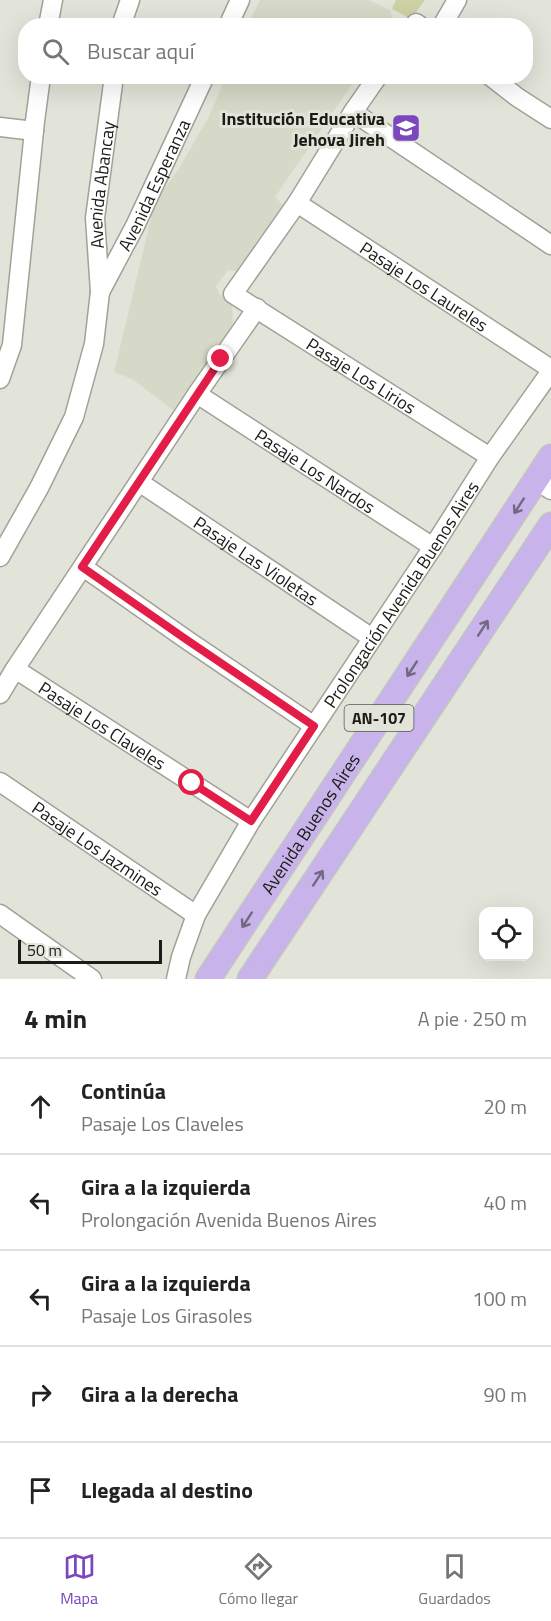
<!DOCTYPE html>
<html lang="es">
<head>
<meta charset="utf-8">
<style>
  body { margin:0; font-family:"Titillium Web",sans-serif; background:#f2f2f2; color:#222 }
  .controls { position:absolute; right:18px; bottom:18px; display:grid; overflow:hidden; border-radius:12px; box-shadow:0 6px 24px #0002 }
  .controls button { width:54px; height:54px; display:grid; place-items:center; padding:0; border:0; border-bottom:2px solid #e0e0e0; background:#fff; color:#222; font:30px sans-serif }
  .scale { position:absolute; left:18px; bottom:15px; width:144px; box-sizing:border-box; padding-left:6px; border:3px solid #1b1c18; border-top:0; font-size:16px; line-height:21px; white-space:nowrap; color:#1b1c18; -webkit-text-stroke:4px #e2e4d9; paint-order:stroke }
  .stop { position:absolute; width:18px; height:18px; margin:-14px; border:4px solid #e11d48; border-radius:50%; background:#fff }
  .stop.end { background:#e11d48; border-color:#fff; box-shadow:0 2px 6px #0008 }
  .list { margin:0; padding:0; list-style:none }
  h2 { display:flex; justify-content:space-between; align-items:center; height:78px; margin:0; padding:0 24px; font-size:26px }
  h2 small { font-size:20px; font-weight:400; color:#767676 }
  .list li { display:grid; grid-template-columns:39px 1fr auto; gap:18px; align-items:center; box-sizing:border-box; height:96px; padding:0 24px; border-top:2px solid #e0e0e0 }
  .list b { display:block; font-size:22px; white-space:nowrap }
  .list p { margin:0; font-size:20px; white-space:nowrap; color:#767676 }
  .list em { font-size:20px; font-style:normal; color:#767676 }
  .icon { flex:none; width:33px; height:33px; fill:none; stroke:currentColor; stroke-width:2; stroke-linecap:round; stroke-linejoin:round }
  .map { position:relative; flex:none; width:551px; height:979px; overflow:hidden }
  .search { position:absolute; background:#fff; box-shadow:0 6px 24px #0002; left:18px; right:18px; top:18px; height:66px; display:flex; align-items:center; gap:15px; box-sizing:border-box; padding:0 21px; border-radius:24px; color:#767676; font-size:22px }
  .sheet { height:558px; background:#fff }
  nav { display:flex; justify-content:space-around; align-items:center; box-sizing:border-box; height:84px; border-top:2px solid #e0e0e0; background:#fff; font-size:16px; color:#767676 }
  nav a { display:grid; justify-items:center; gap:3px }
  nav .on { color:#7a47be }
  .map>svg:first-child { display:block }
</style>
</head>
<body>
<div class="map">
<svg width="551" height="979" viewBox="0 0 551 979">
  <rect width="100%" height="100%" fill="#e2e4d9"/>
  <g fill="#d6d9c7">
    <polygon points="260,0 368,0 390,10 394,23 392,26 248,25"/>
    <polygon points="226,77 357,77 275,197 283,205 236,271 228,270 216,286 219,294 232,304 233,324 173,410 132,379 114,372 155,202 180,167 208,118"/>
  </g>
  <polygon fill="#ccd2a4" points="396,0 425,0 411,19 392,9"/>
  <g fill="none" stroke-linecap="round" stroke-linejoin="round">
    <g stroke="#a0a298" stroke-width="21">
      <g id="minor">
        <polyline points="48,26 53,0"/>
        <polyline points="121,26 130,0"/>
        <polyline points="228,26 240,0"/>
        <polyline points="414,26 416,23 420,26"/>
        <polyline points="442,26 457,0"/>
        <path id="s1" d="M378 76 353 112 297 203 233 294 490 457"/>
        <polyline points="490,76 517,97 551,119"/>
        <polyline points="353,112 551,245"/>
        <polyline points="0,127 34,131"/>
        <path id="s2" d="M297 203 551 369"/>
        <path id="s3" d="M100 292 135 226 205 76"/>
        <polyline points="0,379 12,345 35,121 41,76"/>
        <path id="s4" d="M197 394 433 547"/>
        <polyline points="536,480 551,490"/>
        <path id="s5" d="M139 482 372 638"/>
        <path id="s6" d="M0 557 39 488 74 417 94 344 100 292 95 218 114 76"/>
        <polyline points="83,567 187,640 314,726"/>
        <path id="s7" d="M15 669 251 821"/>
        <polyline points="0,694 15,669 197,394 257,308"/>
        <path id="s8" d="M0 782 196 915"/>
        <polyline points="0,914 92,979"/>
        <path id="s9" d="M176 979 181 957 196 915 251 821 433 547 490 457 551 371"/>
      </g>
    </g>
    <g stroke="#c4c4c3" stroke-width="27">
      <g id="major">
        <path id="s10" d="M208 979 551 457"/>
        <polyline points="250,979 551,525"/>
      </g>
    </g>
    <use href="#minor" stroke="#fff" stroke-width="18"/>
    <use href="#major" stroke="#c8b3ea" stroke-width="24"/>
  </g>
  <defs><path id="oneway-shaft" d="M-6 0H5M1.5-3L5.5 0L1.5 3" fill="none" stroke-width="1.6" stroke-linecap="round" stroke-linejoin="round" transform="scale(1.5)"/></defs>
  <g stroke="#726881">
    <use href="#oneway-shaft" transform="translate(519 506) rotate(123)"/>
    <use href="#oneway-shaft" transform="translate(483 628) rotate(-57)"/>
    <use href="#oneway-shaft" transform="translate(412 669) rotate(123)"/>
    <use href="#oneway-shaft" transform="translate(318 878) rotate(-57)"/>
    <use href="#oneway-shaft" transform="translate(247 920) rotate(123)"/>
  </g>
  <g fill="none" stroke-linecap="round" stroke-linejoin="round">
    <polyline stroke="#e11d48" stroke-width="8" points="192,783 251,821 314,726 187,640 82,567 221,359"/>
  </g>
  <defs>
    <g id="school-square" transform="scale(1.5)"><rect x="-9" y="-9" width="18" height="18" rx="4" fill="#7a47be" stroke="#e2e4d9"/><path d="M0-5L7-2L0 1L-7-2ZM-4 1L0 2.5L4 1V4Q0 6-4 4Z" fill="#fff"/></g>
  </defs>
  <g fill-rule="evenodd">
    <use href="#school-square" x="406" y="128"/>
  </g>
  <g text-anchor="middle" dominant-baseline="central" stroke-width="6" stroke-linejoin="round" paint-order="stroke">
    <rect fill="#e2e4d9" stroke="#575852" stroke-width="1.5" x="344.5" y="705" width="69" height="26" rx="4.5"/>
    <g font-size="16" font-weight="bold" fill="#1b1c18">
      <text x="379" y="718">AN-107</text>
    </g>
    <g font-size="18" font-weight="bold" fill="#1b1c18" stroke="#e2e4d9" text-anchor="end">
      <text x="385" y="118">Institución Educativa<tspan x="385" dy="21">Jehova Jireh</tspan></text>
    </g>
    <g font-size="18" fill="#1b1c18" stroke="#e2e4d9">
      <text stroke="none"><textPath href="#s6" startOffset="394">Avenida Abancay</textPath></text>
      <text stroke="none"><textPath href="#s3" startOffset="120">Avenida Esperanza</textPath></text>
      <text stroke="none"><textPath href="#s2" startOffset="152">Pasaje Los Laureles</textPath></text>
      <text stroke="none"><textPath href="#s1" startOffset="414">Pasaje Los Lirios</textPath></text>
      <text stroke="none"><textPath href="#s4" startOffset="141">Pasaje Los Nardos</textPath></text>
      <text stroke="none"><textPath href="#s5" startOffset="141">Pasaje Las Violetas</textPath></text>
      <text stroke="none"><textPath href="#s9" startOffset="448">Prolongación Avenida Buenos Aires</textPath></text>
      <text stroke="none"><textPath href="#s7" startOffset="104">Pasaje Los Claveles</textPath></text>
      <text stroke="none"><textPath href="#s10" startOffset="186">Avenida Buenos Aires</textPath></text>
      <text stroke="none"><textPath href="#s8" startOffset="118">Pasaje Los Jazmines</textPath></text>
    </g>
  </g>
</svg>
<div class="controls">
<button><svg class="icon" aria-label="locate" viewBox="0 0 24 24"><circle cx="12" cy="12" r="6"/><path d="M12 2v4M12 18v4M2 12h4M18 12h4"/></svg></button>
</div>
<div class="scale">50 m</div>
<div class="stop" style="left:192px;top:783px"></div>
<div class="stop end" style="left:221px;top:359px"></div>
<div class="search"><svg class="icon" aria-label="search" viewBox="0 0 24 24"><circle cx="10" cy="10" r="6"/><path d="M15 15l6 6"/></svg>Buscar aquí</div>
</div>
<section class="sheet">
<h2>4 min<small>A pie · 250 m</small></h2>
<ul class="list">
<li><svg class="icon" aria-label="ahead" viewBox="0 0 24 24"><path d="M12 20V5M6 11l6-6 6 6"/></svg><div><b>Continúa</b><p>Pasaje Los Claveles</p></div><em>20 m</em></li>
<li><svg class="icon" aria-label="left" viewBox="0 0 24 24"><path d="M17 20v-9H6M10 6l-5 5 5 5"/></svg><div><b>Gira a la izquierda</b><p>Prolongación Avenida Buenos Aires</p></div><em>40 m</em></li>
<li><svg class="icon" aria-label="left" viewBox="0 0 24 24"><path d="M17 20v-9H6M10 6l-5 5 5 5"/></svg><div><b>Gira a la izquierda</b><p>Pasaje Los Girasoles</p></div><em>100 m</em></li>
<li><svg class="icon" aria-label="right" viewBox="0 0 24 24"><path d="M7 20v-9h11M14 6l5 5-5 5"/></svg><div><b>Gira a la derecha</b></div><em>90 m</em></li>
<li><svg class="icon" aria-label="arrive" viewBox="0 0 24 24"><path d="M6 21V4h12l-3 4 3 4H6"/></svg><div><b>Llegada al destino</b></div></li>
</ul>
</section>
<nav>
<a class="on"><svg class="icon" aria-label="map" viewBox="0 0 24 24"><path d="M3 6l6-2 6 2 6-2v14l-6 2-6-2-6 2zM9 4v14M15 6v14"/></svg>Mapa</a>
<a><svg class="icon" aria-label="directions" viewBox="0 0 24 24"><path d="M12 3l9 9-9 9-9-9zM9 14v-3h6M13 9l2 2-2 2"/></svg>Cómo llegar</a>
<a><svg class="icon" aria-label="saved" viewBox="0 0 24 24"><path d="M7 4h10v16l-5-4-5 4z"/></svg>Guardados</a>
</nav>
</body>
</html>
